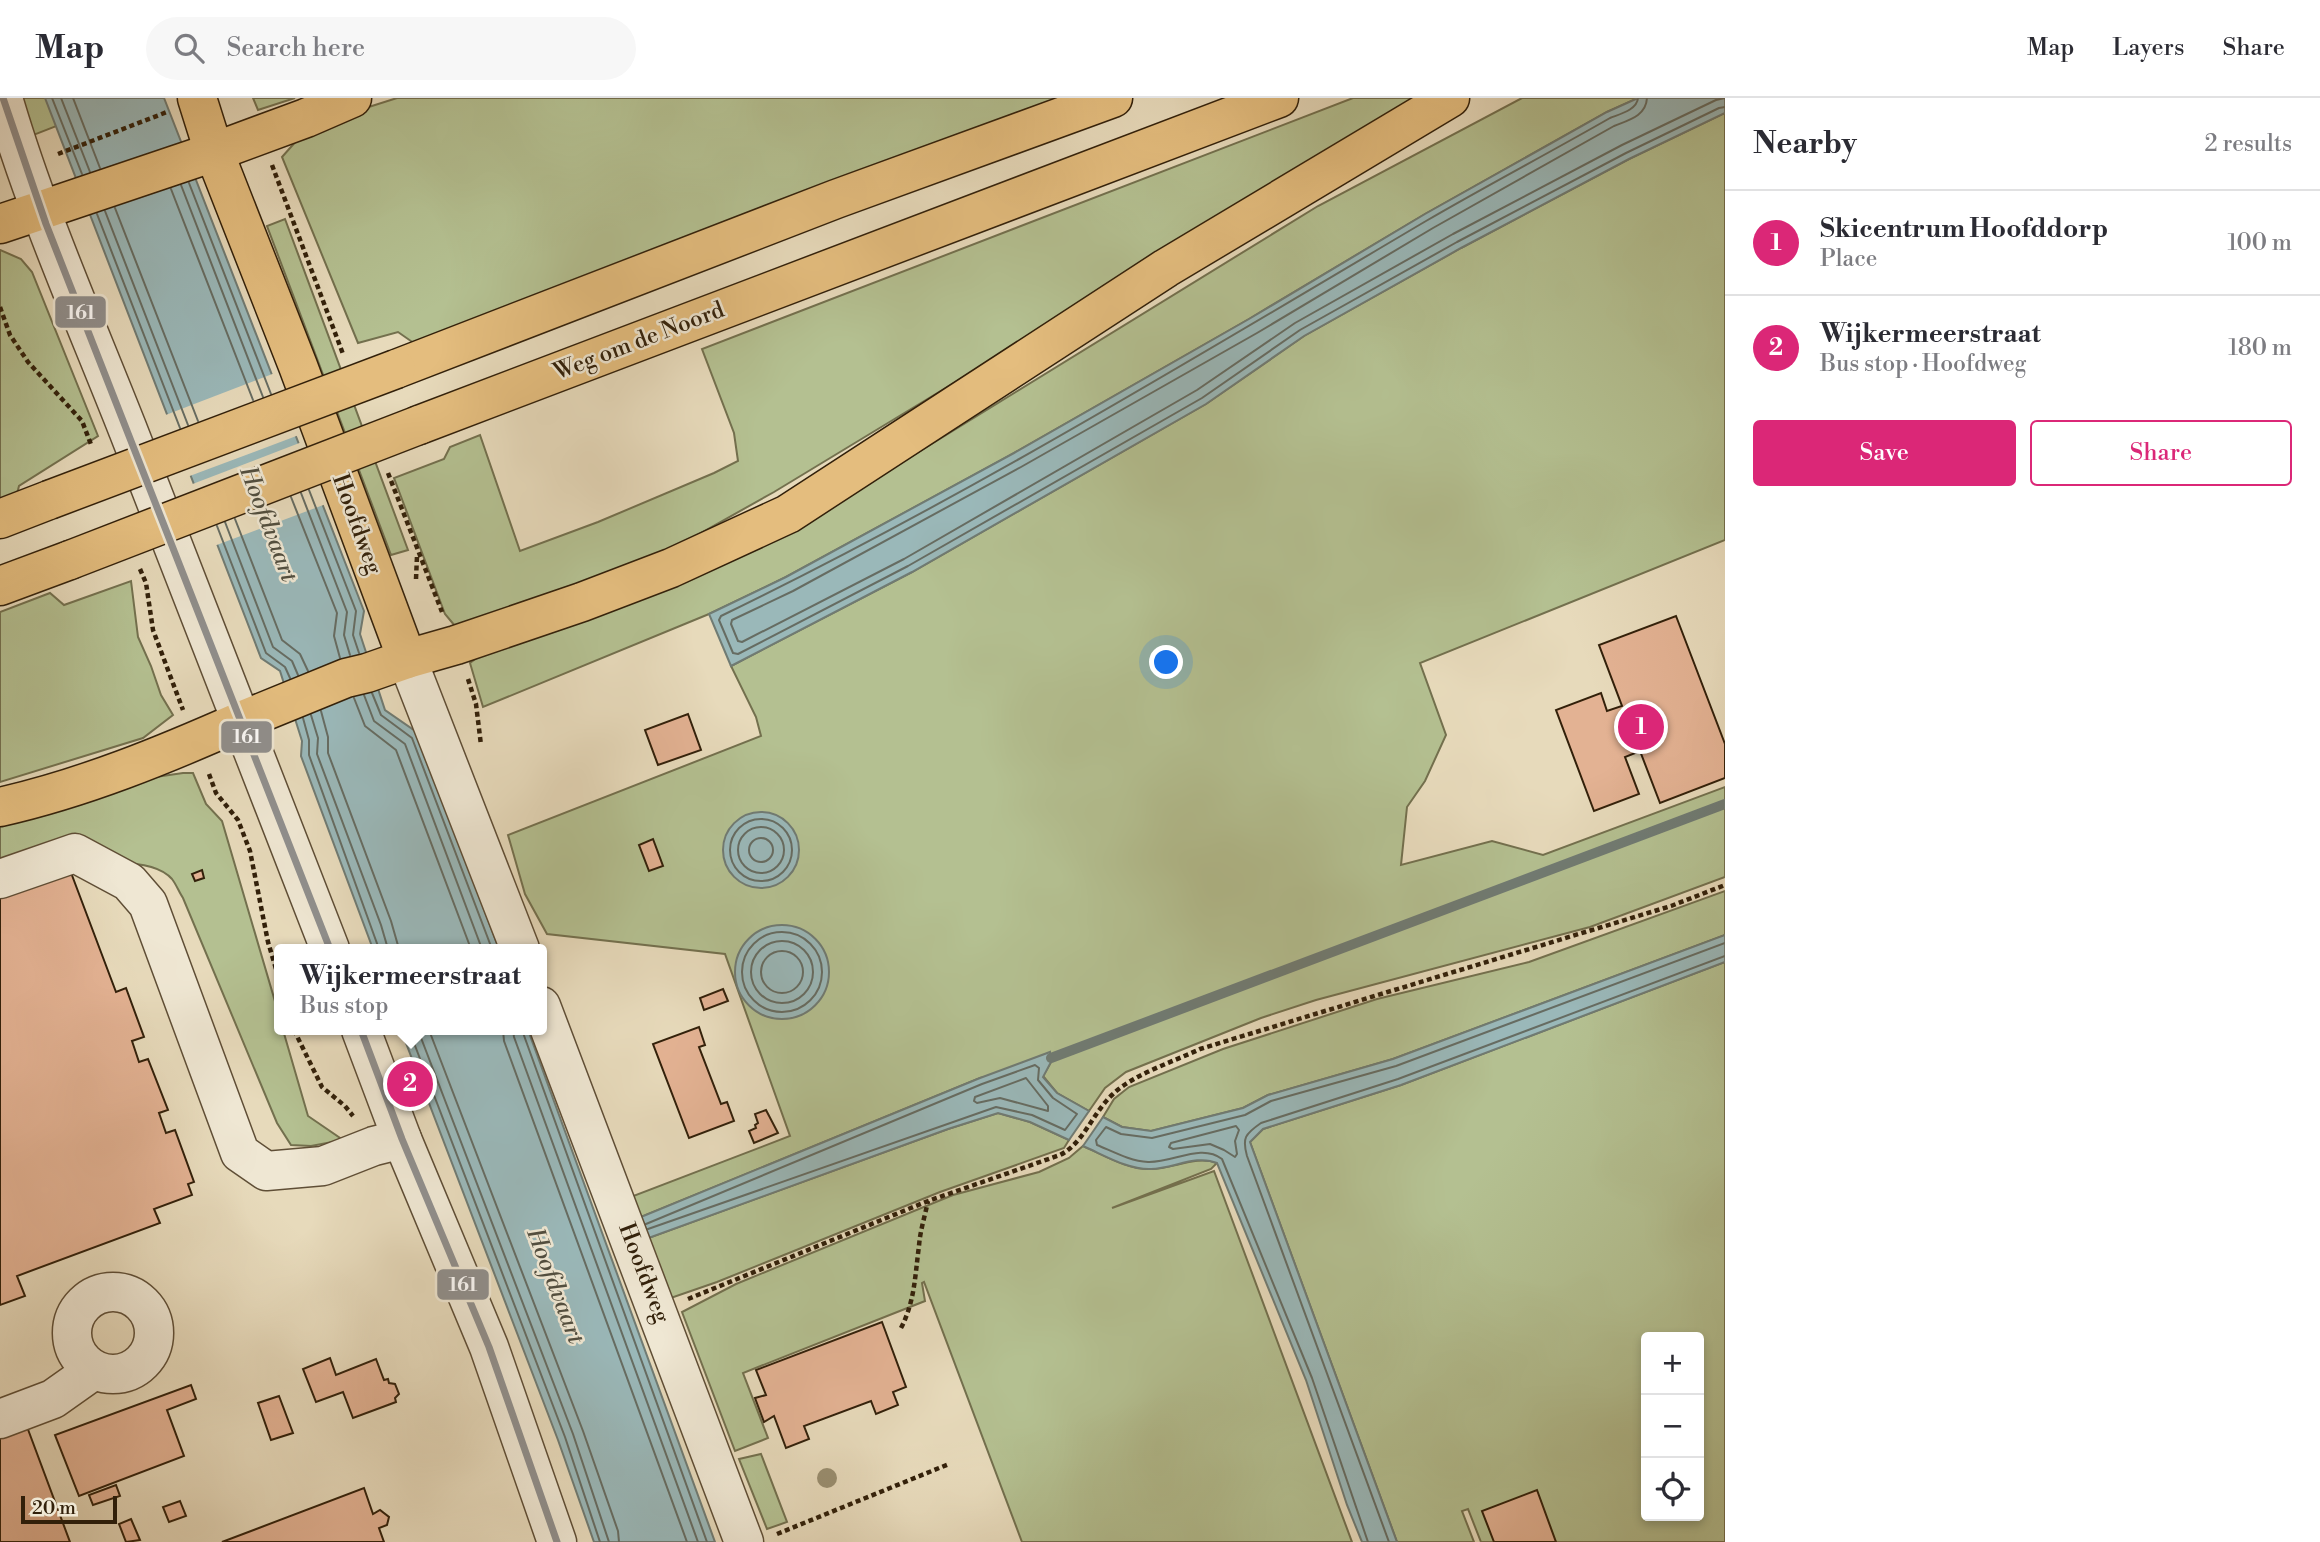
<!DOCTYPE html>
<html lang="en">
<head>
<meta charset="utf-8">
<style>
  body { margin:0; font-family:"Libre Bodoni",serif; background:#f7f7f7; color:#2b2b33 }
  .controls { position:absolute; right:21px; bottom:21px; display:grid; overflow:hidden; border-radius:7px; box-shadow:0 4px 10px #0003 }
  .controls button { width:63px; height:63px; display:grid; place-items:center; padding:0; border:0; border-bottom:2px solid #e1e1e2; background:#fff; color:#2b2b33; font:35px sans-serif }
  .scale { position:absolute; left:21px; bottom:18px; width:96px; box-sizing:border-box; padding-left:7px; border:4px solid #32200a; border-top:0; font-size:19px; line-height:24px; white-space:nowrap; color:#32200a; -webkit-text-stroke:5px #efe7d3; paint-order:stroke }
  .you { position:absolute; left:1167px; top:565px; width:24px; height:24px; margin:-18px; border:5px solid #fff; border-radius:50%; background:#1a73e8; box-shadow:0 0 0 10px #1a73e833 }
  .badge { display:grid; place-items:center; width:46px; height:46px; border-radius:50%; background:#db2777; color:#fff; font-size:23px; font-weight:700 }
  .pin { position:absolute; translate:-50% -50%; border:4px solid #fff; box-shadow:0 2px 7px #0006 }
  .popup { position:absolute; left:274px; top:846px; width:273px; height:91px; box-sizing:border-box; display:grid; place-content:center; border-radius:7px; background:#fff; filter:drop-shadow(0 2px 5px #0005); font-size:23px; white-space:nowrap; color:#7c7c81 }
  .popup b { font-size:26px; color:#2b2b33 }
  .popup::after { content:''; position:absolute; left:50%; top:100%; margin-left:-14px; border:14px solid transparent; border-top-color:#fff }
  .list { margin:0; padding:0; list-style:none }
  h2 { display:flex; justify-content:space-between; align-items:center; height:91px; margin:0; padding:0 28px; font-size:30px }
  h2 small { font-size:23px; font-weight:400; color:#7c7c81 }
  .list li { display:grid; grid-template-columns:46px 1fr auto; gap:21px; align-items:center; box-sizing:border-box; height:105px; padding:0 28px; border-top:2px solid #e1e1e2 }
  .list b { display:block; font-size:26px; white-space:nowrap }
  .list p { margin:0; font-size:23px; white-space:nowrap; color:#7c7c81 }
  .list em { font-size:23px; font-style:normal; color:#7c7c81 }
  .actions { display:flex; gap:14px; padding:21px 28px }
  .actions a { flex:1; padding:16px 0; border:2px solid #db2777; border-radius:7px; text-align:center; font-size:24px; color:#db2777 }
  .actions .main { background:#db2777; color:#fff }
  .icon { flex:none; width:38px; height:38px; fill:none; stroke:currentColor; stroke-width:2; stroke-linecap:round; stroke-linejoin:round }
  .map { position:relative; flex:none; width:1725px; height:1444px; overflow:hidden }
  header { display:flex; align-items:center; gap:42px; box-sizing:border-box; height:98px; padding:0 35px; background:#fff; border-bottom:2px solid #e1e1e2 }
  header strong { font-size:33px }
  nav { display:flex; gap:38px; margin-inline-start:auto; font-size:24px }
  .search { width:490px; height:63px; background:#f7f7f7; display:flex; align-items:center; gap:18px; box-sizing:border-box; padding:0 24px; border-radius:38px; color:#7c7c81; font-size:26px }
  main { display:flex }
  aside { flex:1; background:#fff }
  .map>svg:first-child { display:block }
</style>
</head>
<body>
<header>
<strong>Map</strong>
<div class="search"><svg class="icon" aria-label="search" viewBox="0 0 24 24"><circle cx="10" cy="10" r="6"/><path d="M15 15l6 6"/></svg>Search here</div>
<nav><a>Map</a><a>Layers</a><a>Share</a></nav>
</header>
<main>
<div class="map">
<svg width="1725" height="1444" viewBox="0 0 1725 1444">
  <rect width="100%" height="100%" fill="#e7dabb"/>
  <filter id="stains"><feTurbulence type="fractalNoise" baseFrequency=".00286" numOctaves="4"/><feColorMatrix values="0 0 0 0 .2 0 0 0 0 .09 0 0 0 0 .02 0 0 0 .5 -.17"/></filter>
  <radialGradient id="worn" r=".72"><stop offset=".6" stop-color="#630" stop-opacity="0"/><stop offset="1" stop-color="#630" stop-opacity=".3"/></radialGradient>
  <g fill="#b4c091" stroke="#73704e" stroke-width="2" fill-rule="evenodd">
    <polygon points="0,0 128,0 0,50"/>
    <polygon points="253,0 295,0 258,12"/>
    <polygon points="397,0 1074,0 418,248 398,234 358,245 282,59 298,41 331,21"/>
    <polygon points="1353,0 1420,0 939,294 774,394 683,445 568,494 455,528 445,516 394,380 444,361 450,349 480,337 520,453 598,424 714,375 738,363 734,335 702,251"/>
    <polygon points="1522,0 1638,0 1607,14 1425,116 1249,221 1014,355 786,479 709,516 483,609 470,565 478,559 889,372 1318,108"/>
    <polygon points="1725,15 1725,442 1420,565 1446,637 1425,683 1407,709 1401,767 1492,743 1543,757 1725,689 1725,779 1590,829 1316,902 1261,920 1126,974 1105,990 1089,1013 1057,995 1043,978 1051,964 980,980 636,1121 628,1100 790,1038 725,856 547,836 525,796 508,737 761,638 756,619 731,568 912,474 1206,306 1304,238 1461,150 1629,61"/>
    <polygon points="285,121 408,452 391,457 267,128"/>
    <polygon points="0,152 21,161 32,174 98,338 19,388 15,404 0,409"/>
    <polygon points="131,483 138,539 151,568 161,597 173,617 143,640 0,684 0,514 50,495 64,507"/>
    <path d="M183 675H193L206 706 222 723 279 917V932H283L308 1018 343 1042 311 1048 291 1047 277 1025 183 800C179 794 176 786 172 781 143 748 39 775 0 782V728L23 722 128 683Z"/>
    <polygon points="1725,793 1725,837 1393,961 1268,997 1243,1010 1151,1033 1122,1029 1103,1019 1114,1001 1129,989 1223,951 1377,901 1529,864"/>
    <path d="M1725 864V1444H1481L1468 1411 1462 1413 1474 1444H1397L1250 1044 1263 1031 1401 987ZM1646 1239H1699V1418H1646Z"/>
    <polygon points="998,1015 1030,1024 1069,1042 1064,1050 940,1094 717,1184 665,1202 643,1142 948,1031"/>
    <path d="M1083 1048C1104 1057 1128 1072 1151 1071 1173 1071 1196 1057 1217 1065L1211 1071 1112 1110 1214 1073 1352 1444H1022L924 1184 922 1185 925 1203 743 1275 768 1340 735 1353 682 1214 736 1186 953 1097 1039 1074 1069 1060Z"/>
    <polygon points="761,1356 787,1424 767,1431 739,1361"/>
  </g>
  <g fill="#9ab8b9" stroke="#707b73" stroke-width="2">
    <polygon points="45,0 164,0 364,513 360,536 385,612 418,635 499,851 373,851 301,658 302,643 280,573 261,560"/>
    <polygon points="1638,0 1725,0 1725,15 1629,61 1461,150 1304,238 1206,306 912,474 731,568 709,516 786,479 1014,355 1249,221 1425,116 1607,14"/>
    <circle cx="761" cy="752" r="38"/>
    <circle cx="782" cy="874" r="47"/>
    <path d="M1725 837V864L1401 987 1263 1031 1250 1044 1397 1444H1362L1347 1407 1306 1282 1217 1065C1196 1056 1173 1071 1151 1071 1128 1072 1104 1057 1083 1048L1103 1019 1122 1029 1151 1033 1243 1010 1268 997 1393 961Z"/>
    <polygon points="401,932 528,932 715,1444 594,1444 558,1342"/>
    <polygon points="1050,954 1051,964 1043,979 1057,995 1089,1013 1069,1042 1030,1024 998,1015 948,1031 643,1142 636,1121 980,980"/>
  </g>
  <g fill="#e7dabb">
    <polygon points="275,275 299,337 187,379 163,318"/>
    <polygon points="302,344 326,406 214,448 190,387"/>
  </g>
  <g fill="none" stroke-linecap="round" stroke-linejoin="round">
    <g stroke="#666c62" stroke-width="2">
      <polyline points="52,0 82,76"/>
      <polyline points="61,0 90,74"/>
      <polyline points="73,0 100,70"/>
      <path d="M1638 0C1637 12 1620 16 1610 20 1549 55 1486 88 1426 123 1194 260 963 401 721 518L719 522 733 555 738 556 908 468 1202 300 1300 232 1457 144 1626 55 1719 10 1725 9"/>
      <path d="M1647 0C1646 18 1629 22 1614 28L1433 130 1257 235 1021 369 793 493 732 522 731 526 738 543 742 544 904 461 1197 292 1295 225 1453 136 1622 47 1716 2 1725 0"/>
      <polyline points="189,85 271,296"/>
      <polyline points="181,87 263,299"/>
      <polyline points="171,91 253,302"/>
      <polyline points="115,110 198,323"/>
      <polyline points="105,113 188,327"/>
      <polyline points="97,116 180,330"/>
      <polyline points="309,392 356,513 353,537 359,555"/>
      <polyline points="301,395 347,514 344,537 350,557"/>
      <polyline points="291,399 337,515 334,538 340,560"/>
      <polyline points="235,421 282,542 300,556 308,573"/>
      <polyline points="225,424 273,549 292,563 298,577"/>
      <polyline points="217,428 266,555 285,569 290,580"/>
      <polyline points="372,595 381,617 412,640 492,851"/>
      <polyline points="364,597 374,623 405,646 482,851"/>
      <polyline points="354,600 365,628 396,652 471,851"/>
      <polyline points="321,613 328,639 328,655 391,823 399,851"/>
      <polyline points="311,617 318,640 317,656 381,827 388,851"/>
      <polyline points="303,620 309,642 309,657 379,851"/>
      <circle cx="761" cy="752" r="31"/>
      <circle cx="761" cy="752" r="23"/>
      <circle cx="761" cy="752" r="12"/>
      <circle cx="782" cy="874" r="40"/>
      <circle cx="782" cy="874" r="31"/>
      <circle cx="782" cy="874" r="21"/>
      <polyline points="409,932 565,1339 600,1444"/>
      <polyline points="418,932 573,1336 609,1444"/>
      <polyline points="429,932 583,1333 618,1433 619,1444"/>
      <polyline points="503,932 504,943 687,1444"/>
      <polyline points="513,932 514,939 698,1444"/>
      <polyline points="522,932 707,1444"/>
      <polygon points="1026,980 1048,1008 1048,1013 1000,1000 977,1005 974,1003 975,999"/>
      <polygon points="1236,1028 1239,1032 1235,1043 1237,1056 1235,1059 1224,1052 1210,1046 1173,1051 1169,1049 1171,1045"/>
      <polyline points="646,1126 982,986 1035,967 1039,970 1038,982 1053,1000 1077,1016 1065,1032 1032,1017 996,1009 648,1131"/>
      <path d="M1368 1444 1312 1280 1222 1061C1201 1045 1173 1065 1148 1064 1130 1063 1114 1054 1097 1047L1096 1042 1106 1029 1121 1036 1152 1040 1245 1017 1271 1003 1396 968 1725 845"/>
      <path d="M1389 1444 1247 1058C1242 1040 1245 1036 1261 1025L1398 981 1725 858"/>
    </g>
    <polyline stroke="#707b73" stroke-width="10" points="1051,960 1725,706"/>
  </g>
  <g fill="#e3b293" stroke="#32200a" stroke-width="2">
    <polygon points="1676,518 1725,646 1725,680 1660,705 1640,653 1625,659 1639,696 1594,713 1556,612 1601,595 1607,613 1622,608 1599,547"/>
    <polygon points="688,616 701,652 658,667 645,632"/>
    <polygon points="653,741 663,768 649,773 639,747"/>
    <polygon points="70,772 116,894 126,890 144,939 132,943 139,964 148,961 168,1012 159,1015 166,1035 175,1032 194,1084 188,1086 192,1097 154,1111 160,1125 17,1178 25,1198 0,1207 0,799"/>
    <polygon points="202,772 204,780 195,783 192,776"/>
    <polygon points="723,891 728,903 704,912 700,900"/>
    <polygon points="699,929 705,947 699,949 721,1006 727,1004 734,1023 689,1040 653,946"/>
    <polygon points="766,1012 778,1035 754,1045 749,1033 756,1030 755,1027 758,1025 755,1016"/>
    <polygon points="882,1224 906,1289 893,1294 898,1307 876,1316 871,1303 804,1328 809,1341 786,1350 774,1318 764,1324 755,1300 766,1297 756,1272"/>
    <polygon points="330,1260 336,1277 376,1261 384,1282 388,1281 389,1285 395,1286 399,1296 395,1300 396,1304 353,1320 343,1294 316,1304 303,1271"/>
    <polygon points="191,1287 196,1301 167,1312 184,1358 79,1398 55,1337"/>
    <polygon points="279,1298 293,1335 271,1342 258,1305"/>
    <polygon points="23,1318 70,1444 0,1444 0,1327"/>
    <polygon points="116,1387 120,1398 93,1407 89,1397"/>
    <polygon points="364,1390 373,1416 380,1412 389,1419 387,1427 379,1430 384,1444 222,1444"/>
    <polygon points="1537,1392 1556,1444 1494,1444 1482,1413"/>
    <polygon points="180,1403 186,1418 169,1424 163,1409"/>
    <polygon points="131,1421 140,1442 126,1444 119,1426"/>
  </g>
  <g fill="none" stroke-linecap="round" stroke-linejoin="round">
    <g stroke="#5f4e36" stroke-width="41">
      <g id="minor">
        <path d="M3 0C36 113 85 223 128 332 196 505 264 678 330 851"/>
        <polyline points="407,561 520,851"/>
        <polyline points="0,781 75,755 129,784 148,806 240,1055 266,1073 323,1068 374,1048 402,1041"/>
        <polyline points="541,908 744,1444"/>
        <polyline points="361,932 402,1041 489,1249 557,1444"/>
        <circle cx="113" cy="1235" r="41"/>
        <polyline points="0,1321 53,1301 94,1272"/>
      </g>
    </g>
    <g stroke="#32200a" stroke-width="41">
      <g id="major">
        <polyline points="197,0 214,54 298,268 407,561 367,575 346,580 243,622"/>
        <polyline points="42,112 214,54"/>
      </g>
    </g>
    <g stroke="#32200a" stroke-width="41">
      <g id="highway">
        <polyline points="214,54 306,20 352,0"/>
        <polyline points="0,126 42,112"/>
        <polyline points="396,271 836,101 1113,0"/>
        <polyline points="419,327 1279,0"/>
        <polyline points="0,421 49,402"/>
        <polyline points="0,488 70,462"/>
        <polyline points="407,561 456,547 582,504 671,470 788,416 1166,170 1450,0"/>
        <path d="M0 709C84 690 164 657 243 622"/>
      </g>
    </g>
    <g stroke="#32200a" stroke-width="4.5" stroke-dasharray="5 3.5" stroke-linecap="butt">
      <polyline points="58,56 167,14"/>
      <polyline points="272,67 343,256"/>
      <polyline points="0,209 10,237 28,264 82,323 92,349"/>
      <polyline points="388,375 442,514"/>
      <polyline points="140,471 146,485 153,532 183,612"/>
      <polyline points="416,481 417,458"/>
      <polyline points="468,581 476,606 481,647"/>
      <polyline points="209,676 216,695 238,722 250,753 268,844 279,881"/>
      <polyline points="294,932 322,989 345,1008 353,1018"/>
      <path d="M688 1201 928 1103 1060 1057C1084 1045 1093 1014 1113 996 1134 976 1173 964 1200 951L1671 808 1725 787"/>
      <path d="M901 1230C915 1203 915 1177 919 1148 920 1133 925 1118 928 1103"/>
      <polyline points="777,1436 949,1366"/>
    </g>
    <use href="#minor" stroke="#efe7d3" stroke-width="38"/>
    <use href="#major" stroke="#e4bd7e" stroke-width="38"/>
    <use href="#highway" stroke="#e4bd7e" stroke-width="38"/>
    <g stroke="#32200a" stroke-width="41" stroke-linecap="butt">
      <g id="highway-bridge">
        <polyline points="49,402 396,271"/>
        <polyline points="70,462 419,327"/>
      </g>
    </g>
    <use href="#highway-bridge" stroke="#e4bd7e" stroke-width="38"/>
    <g stroke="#efe7d3" stroke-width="12">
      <g id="bus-1">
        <polyline points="3,0 46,126 330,851"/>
        <polyline points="361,932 402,1041 489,1249 557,1444"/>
      </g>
    </g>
    <use href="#bus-1" stroke="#908f8d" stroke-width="7"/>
  </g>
  <circle fill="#998e70" cx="827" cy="1380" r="10"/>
  <g text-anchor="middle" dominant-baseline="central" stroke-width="5" stroke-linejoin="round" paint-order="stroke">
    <g font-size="23" fill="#32200a" stroke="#efe7d3">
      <text transform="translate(639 243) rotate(-21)">Weg om de Noord</text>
      <text transform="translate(357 426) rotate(70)">Hoofdweg</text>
      <text transform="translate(644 1175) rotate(69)">Hoofdweg</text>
    </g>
    <g font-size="24" font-style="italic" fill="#514e3f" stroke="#efe7d3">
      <text transform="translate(268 426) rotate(69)">Hoofdvaart</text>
      <text transform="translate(555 1188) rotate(69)">Hoofdvaart</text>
    </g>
  </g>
  <g stroke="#efe7d3" stroke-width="2.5">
    <rect x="54" y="197" width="53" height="34" rx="7" fill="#908f8d"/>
    <rect x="220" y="622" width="53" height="34" rx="7" fill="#908f8d"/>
    <rect x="436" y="1170" width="54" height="33" rx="7" fill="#908f8d"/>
  </g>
  <g font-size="19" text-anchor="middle" font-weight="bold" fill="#fff">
    <text x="81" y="221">161</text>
    <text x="247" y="645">161</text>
    <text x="463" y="1193">161</text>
  </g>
  <rect width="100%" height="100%" filter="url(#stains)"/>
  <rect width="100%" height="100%" fill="url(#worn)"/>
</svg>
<div class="controls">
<button>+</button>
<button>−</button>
<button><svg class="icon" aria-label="locate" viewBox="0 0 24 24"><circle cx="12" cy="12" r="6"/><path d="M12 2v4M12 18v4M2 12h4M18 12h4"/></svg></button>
</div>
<div class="scale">20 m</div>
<div class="you"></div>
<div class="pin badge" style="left:1641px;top:629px">1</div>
<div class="pin badge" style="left:410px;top:986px">2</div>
<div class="popup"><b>Wijkermeerstraat</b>Bus stop</div>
</div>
<aside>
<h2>Nearby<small>2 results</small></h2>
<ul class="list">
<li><span class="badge">1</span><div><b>Skicentrum Hoofddorp</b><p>Place</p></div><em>100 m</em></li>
<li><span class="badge">2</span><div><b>Wijkermeerstraat</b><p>Bus stop · Hoofdweg</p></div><em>180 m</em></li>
</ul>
<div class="actions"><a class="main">Save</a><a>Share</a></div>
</aside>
</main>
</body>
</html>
